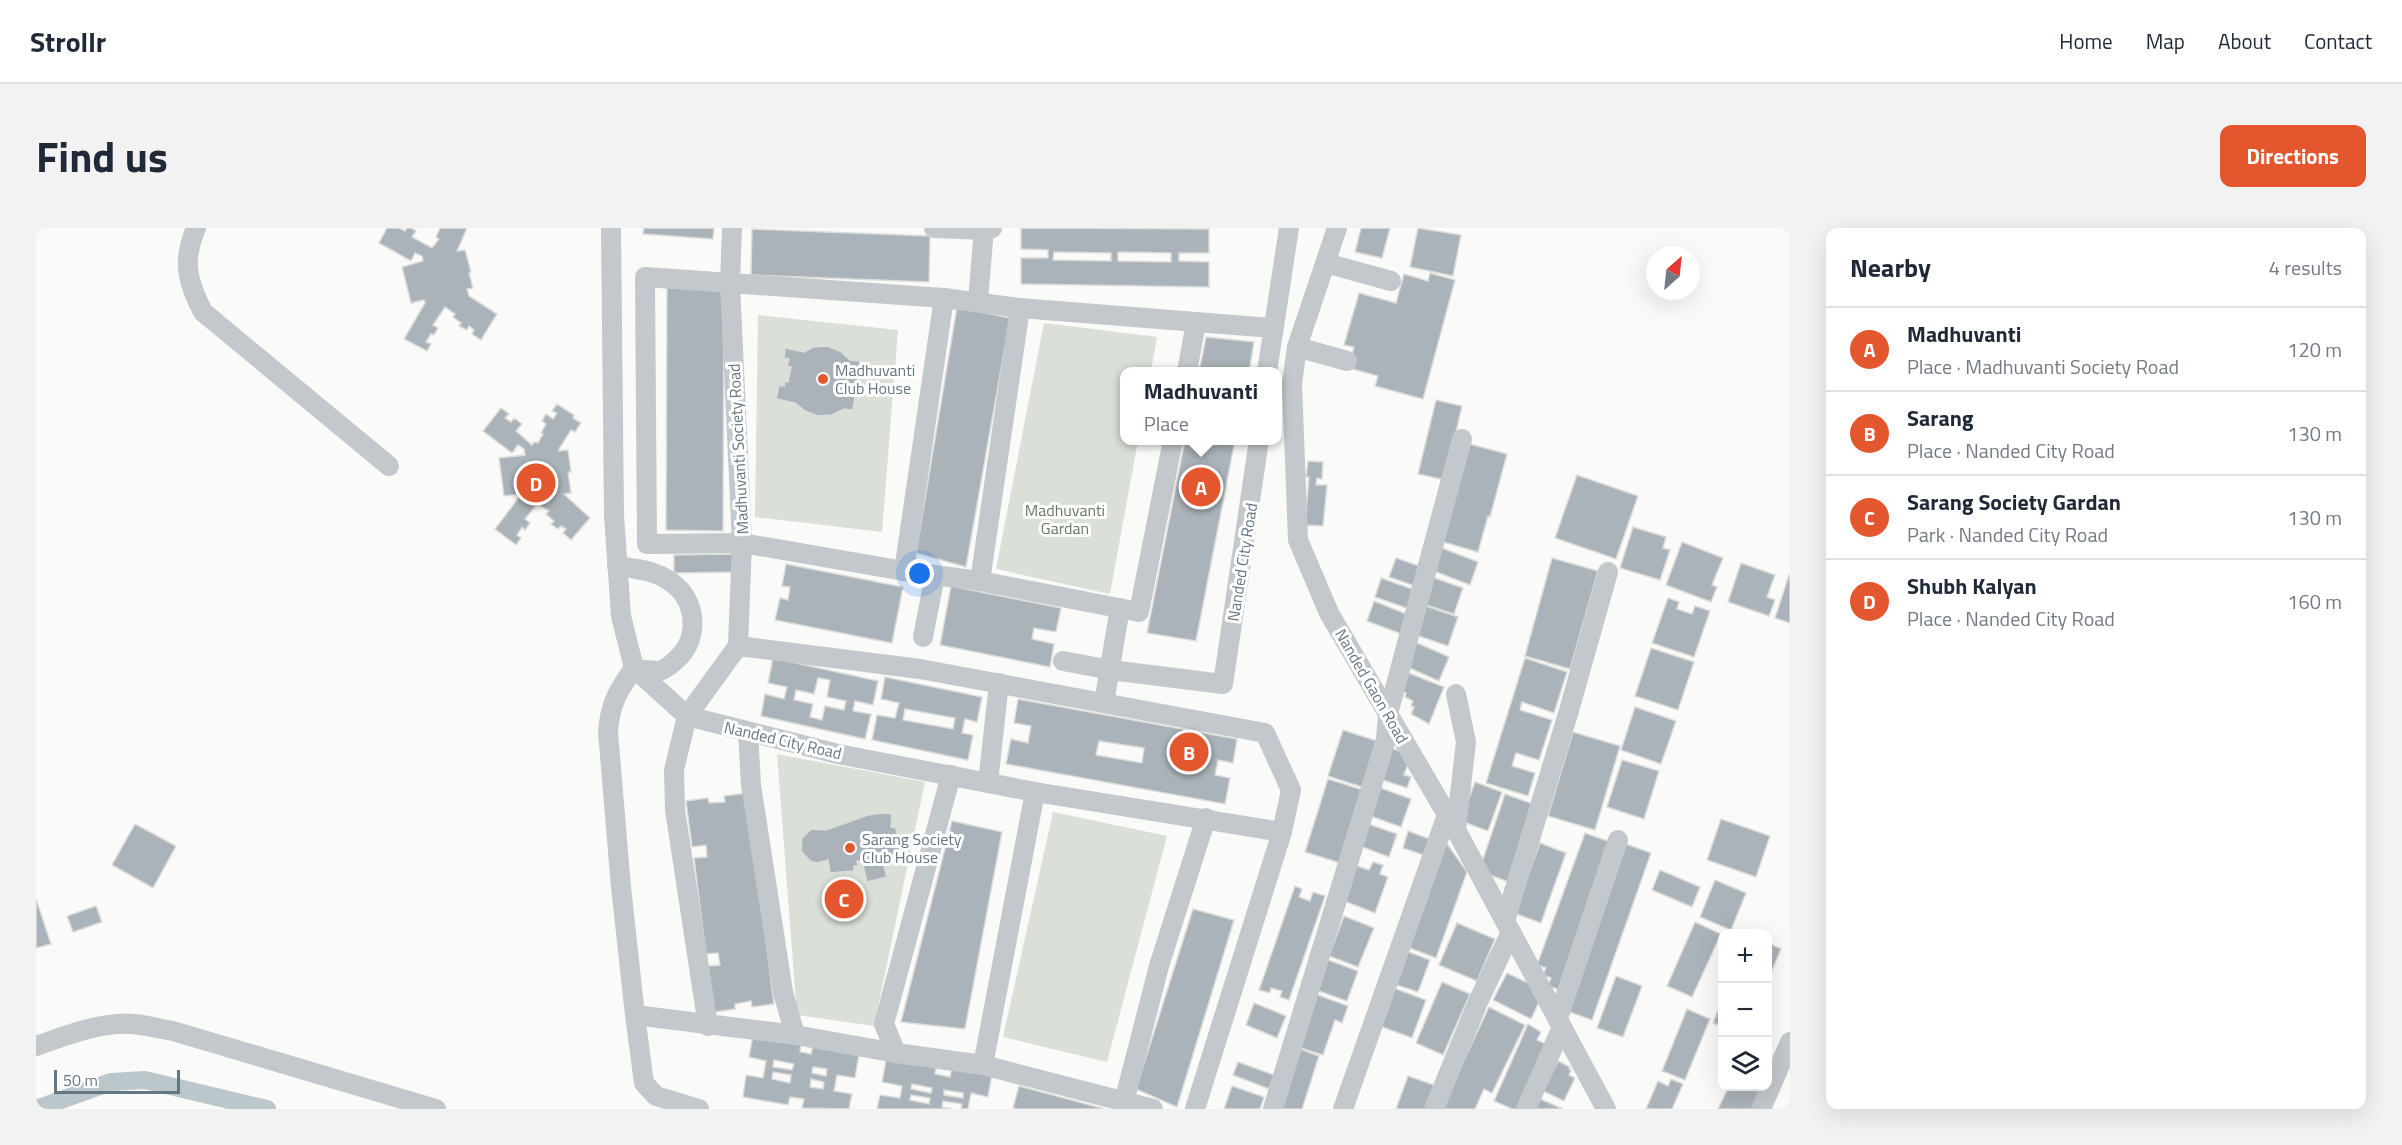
<!DOCTYPE html>
<html lang="en">
<head>
<meta charset="utf-8">
<style>
  body { margin:0; font-family:"Titillium Web",sans-serif; background:#f2f2f3; color:#1f2937 }
  .controls { position:absolute; right:18px; bottom:18px; display:grid; overflow:hidden; border-radius:12px; box-shadow:0 6px 24px #0002 }
  .controls button { width:54px; height:54px; display:grid; place-items:center; padding:0; border:0; border-bottom:2px solid #e0e1e3; background:#fff; color:#1f2937; font:30px sans-serif }
  .compass { position:absolute; left:1610px; top:18px; width:54px; height:54px; border-radius:50%; background:#fff; box-shadow:0 6px 24px #0002; rotate:27deg }
  .scale { position:absolute; left:18px; bottom:15px; width:126px; box-sizing:border-box; padding-left:6px; border:3px solid #657683; border-top:0; font-size:16px; line-height:21px; white-space:nowrap; color:#657683; -webkit-text-stroke:4px #fff; paint-order:stroke }
  .you { position:absolute; left:884px; top:346px; width:21px; height:21px; margin:-15px; border:4px solid #fff; border-radius:50%; background:#1a73e8; box-shadow:0 0 0 9px #1a73e833 }
  .badge { display:grid; place-items:center; width:39px; height:39px; border-radius:50%; background:#e4572e; color:#fff; font-size:20px; font-weight:700 }
  .pin { position:absolute; translate:-50% -50%; border:3px solid #fff; box-shadow:0 2px 6px #0006 }
  .popup { position:absolute; left:1084px; top:139px; width:162px; height:78px; box-sizing:border-box; display:grid; place-content:center; border-radius:12px; background:#fff; filter:drop-shadow(0 2px 4px #0005); font-size:20px; white-space:nowrap; color:#747a83 }
  .popup b { font-size:22px; color:#1f2937 }
  .popup::after { content:''; position:absolute; left:50%; top:100%; margin-left:-12px; border:12px solid transparent; border-top-color:#fff }
  .list { margin:0; padding:0; list-style:none }
  h2 { display:flex; justify-content:space-between; align-items:center; height:78px; margin:0; padding:0 24px; font-size:26px }
  h2 small { font-size:20px; font-weight:400; color:#747a83 }
  .list li { display:grid; grid-template-columns:39px 1fr auto; gap:18px; align-items:center; box-sizing:border-box; height:84px; padding:0 24px; border-top:2px solid #e0e1e3 }
  .list b { display:block; font-size:22px; white-space:nowrap }
  .list p { margin:0; font-size:20px; white-space:nowrap; color:#747a83 }
  .list em { font-size:20px; font-style:normal; color:#747a83 }
  .icon { flex:none; width:33px; height:33px; fill:none; stroke:currentColor; stroke-width:2; stroke-linecap:round; stroke-linejoin:round }
  .map { position:relative; flex:none; width:1754px; height:881px; overflow:hidden; border-radius:12px }
  header { display:flex; align-items:center; gap:36px; box-sizing:border-box; height:84px; padding:0 30px; background:#fff; border-bottom:2px solid #e0e1e3 }
  header strong { font-size:28px }
  nav { display:flex; gap:33px; margin-inline-start:auto; font-size:21px }
  .intro { display:flex; align-items:center; justify-content:space-between; box-sizing:border-box; height:144px; padding:0 36px }
  h1 { margin:0; font-size:42px }
  .button { padding:15px 27px; border-radius:12px; background:#e4572e; color:#fff; font-size:21px; font-weight:700 }
  main { display:flex; gap:36px; padding:0 36px }
  aside { flex:1; background:#fff; border-radius:12px; box-shadow:0 6px 24px #0002 }
  .map>svg:first-child { display:block }
</style>
</head>
<body>
<header>
<strong>Strollr</strong>
<nav><a>Home</a><a>Map</a><a>About</a><a>Contact</a></nav>
</header>
<div class="intro"><h1>Find us</h1><a class="button">Directions</a></div>
<main>
<div class="map">
<svg width="1754" height="881" viewBox="0 0 1754 881">
  <rect width="100%" height="100%" fill="#fafaf8"/>
  <g fill="#dadfd7">
    <polygon points="722,87 862,102 846,304 719,289"/>
    <polygon points="1008,95 1121,109 1115,143 1088,144 1088,212 1102,213 1074,366 960,341"/>
    <polygon points="741,526 889,554 838,798 761,787"/>
    <polygon points="1017,584 1131,608 1071,834 967,809"/>
  </g>
  <g fill="none" stroke-linecap="round" stroke-linejoin="round">
    <polyline stroke="#bbc7cb" stroke-width="18" points="0,881 75,854 109,852 231,881"/>
  </g>
  <g fill="#aab3b9" stroke="#dcdcda" stroke-width="1.5" fill-rule="evenodd">
    <polygon points="351,0 363,0 369,3 371,0 375,0 380,3 376,9 396,20 403,11 400,9 404,0 431,0 421,23 429,22 435,44 433,45 437,60 431,61 433,68 461,86 445,112 436,106 438,102 433,98 431,102 423,98 425,95 417,89 419,86 409,79 397,97 402,100 398,107 395,106 390,114 395,116 391,123 368,111 389,75 388,72 375,75 366,39 387,33 386,28 379,25 375,33 343,15"/>
    <polygon points="608,0 678,0 677,11 607,6"/>
    <path d="M985 0 1173 1V25H1143V33L1173 34V59L985 56V30H1012V22L985 21ZM1018 24 1075 25V33L1017 32ZM1082 24 1135 25V34L1082 33Z"/>
    <polygon points="1325,0 1354,0 1346,30 1319,24"/>
    <polygon points="1382,0 1425,7 1417,48 1374,39"/>
    <polygon points="716,1 894,8 893,54 715,47"/>
    <polygon points="1394,45 1419,52 1387,171 1339,158 1342,148 1313,140 1318,119 1308,117 1323,65 1360,75 1368,46 1392,53"/>
    <polygon points="631,58 688,59 687,303 630,302"/>
    <polygon points="921,79 974,90 930,339 880,325"/>
    <polygon points="1170,109 1218,114 1213,144 1163,144"/>
    <polygon points="791,118 804,123 814,132 824,133 817,182 808,181 796,187 782,188 769,183 759,175 740,171 743,157 748,158 749,153 752,154 755,139 751,138 753,131 748,130 749,120 768,124 777,119"/>
    <polygon points="1400,172 1426,178 1409,252 1382,246"/>
    <polygon points="521,176 538,187 537,190 545,195 539,204 535,202 523,221 523,223 532,222 535,244 532,244 535,265 528,266 529,267 554,290 535,312 527,305 530,301 525,298 522,301 515,296 518,293 510,286 513,283 501,276 489,291 494,295 489,302 486,299 481,307 485,310 480,317 459,301 484,268 484,266 468,268 463,230 489,227 488,221 482,217 476,225 447,203 465,180 473,186 469,190 475,194 478,190 486,196 480,203 496,217 498,214 502,215 507,206 505,205 510,196 506,193 510,186 517,191 521,185 516,183"/>
    <polygon points="1149,212 1199,212 1160,413 1111,405"/>
    <polygon points="1434,216 1471,226 1454,289 1452,288 1442,324 1407,314"/>
    <polygon points="1272,233 1287,234 1286,251 1281,250 1280,257 1291,257 1287,298 1269,297 1273,249 1270,249"/>
    <polygon points="1541,247 1602,268 1580,331 1519,310"/>
    <polygon points="1597,299 1630,309 1627,320 1634,322 1624,352 1584,340"/>
    <polygon points="1646,314 1687,330 1676,357 1681,359 1675,374 1630,357"/>
    <polygon points="1406,320 1442,334 1434,357 1398,343"/>
    <polygon points="699,326 699,344 638,345 638,327"/>
    <polygon points="1360,330 1389,340 1382,359 1353,349"/>
    <polygon points="1516,330 1562,343 1534,441 1489,428"/>
    <polygon points="1705,335 1739,347 1731,369 1739,372 1733,388 1692,374"/>
    <polygon points="750,336 867,359 856,415 739,392 744,370 752,372 754,359 746,358"/>
    <polygon points="1753,347 1754,348 1754,395 1739,390"/>
    <polygon points="1396,349 1427,360 1418,386 1387,376"/>
    <polygon points="1345,350 1382,363 1376,382 1339,369"/>
    <polygon points="915,358 1025,380 1020,404 998,400 996,411 1018,416 1014,439 904,417"/>
    <polygon points="1632,370 1643,374 1641,381 1656,386 1659,378 1674,383 1658,429 1616,415"/>
    <polygon points="1338,373 1375,388 1368,407 1331,393"/>
    <polygon points="1390,378 1422,389 1412,418 1380,407"/>
    <polygon points="1379,414 1413,429 1403,453 1369,438"/>
    <polygon points="1615,420 1658,434 1642,482 1599,468"/>
    <path d="M737 430 842 453 837 477 819 473 817 483 835 486 829 511 725 488 729 466 748 471 751 459 732 455ZM782 450 794 452 791 469 810 473 808 482 789 478 786 492 774 489 777 476 758 472 760 462 778 466Z"/>
    <polygon points="1489,430 1531,444 1518,485 1486,474 1484,482 1516,492 1503,532 1480,525 1476,538 1499,545 1492,568 1450,555"/>
    <polygon points="1370,444 1408,459 1393,496 1375,486 1378,479 1375,478 1377,473 1369,469 1370,465 1363,462"/>
    <path d="M849 449 946 469 941 494 929 491 926 505 937 507 932 532 836 512 841 487 859 490 863 475 845 471ZM869 481 919 490 917 501 867 492Z"/>
    <path d="M982 471 1201 511 1197 535 1182 532 1179 547 1194 550 1189 576 970 536 975 511 992 515 995 498 978 495ZM1063 513 1108 520 1106 535 1060 527Z"/>
    <polygon points="1599,479 1640,493 1625,536 1585,522"/>
    <polygon points="1307,502 1344,514 1329,560 1292,548"/>
    <polygon points="1537,504 1584,518 1559,602 1512,588"/>
    <polygon points="1355,520 1375,527 1368,547 1375,549 1371,560 1344,551"/>
    <polygon points="1586,532 1623,543 1608,591 1571,579"/>
    <polygon points="1292,551 1327,562 1304,635 1269,624"/>
    <polygon points="1439,554 1466,564 1452,603 1425,593"/>
    <polygon points="1342,559 1375,571 1365,599 1332,587"/>
    <polygon points="711,565 738,776 716,779 715,773 699,776 699,781 678,784 672,738 684,737 682,725 670,726 658,630 671,629 670,617 656,619 650,573 672,570 673,575 689,574 688,568"/>
    <polygon points="1469,566 1500,577 1473,654 1443,643"/>
    <polygon points="847,585 856,586 855,599 860,600 865,629 860,635 848,638 851,649 831,654 826,633 821,633 822,638 818,638 818,643 794,645 792,632 781,635 774,633 765,623 766,610 775,601 790,602 832,587"/>
    <polygon points="1685,591 1734,608 1720,649 1671,632"/>
    <polygon points="916,593 966,604 929,801 865,794"/>
    <polygon points="99,596 140,618 117,660 76,637"/>
    <polygon points="1332,596 1361,606 1353,629 1324,618"/>
    <polygon points="1372,603 1399,613 1393,629 1367,620"/>
    <polygon points="1549,605 1577,615 1524,762 1512,758 1515,750 1507,747 1510,740 1501,737"/>
    <polygon points="1409,613 1431,644 1400,730 1371,719"/>
    <polygon points="1504,615 1530,625 1505,695 1478,685"/>
    <polygon points="1590,616 1615,625 1556,792 1531,783"/>
    <polygon points="1337,634 1347,637 1344,646 1352,649 1339,685 1308,673 1321,638 1333,642"/>
    <polygon points="1624,642 1664,659 1656,679 1616,662"/>
    <polygon points="1679,652 1710,665 1695,702 1664,689"/>
    <polygon points="1259,658 1266,661 1263,669 1274,673 1277,664 1289,668 1253,772 1244,769 1246,763 1235,760 1234,765 1223,762"/>
    <polygon points="0,671 15,716 0,720"/>
    <polygon points="60,678 66,694 37,704 31,688"/>
    <polygon points="1157,681 1198,692 1141,879 1100,861"/>
    <polygon points="1308,688 1338,700 1322,739 1293,728"/>
    <polygon points="1659,694 1685,706 1656,769 1631,758"/>
    <polygon points="1421,695 1459,711 1441,753 1403,737"/>
    <polygon points="1732,715 1745,721 1732,752"/>
    <polygon points="1370,723 1394,732 1382,764 1358,756"/>
    <polygon points="1292,732 1322,743 1311,773 1280,762"/>
    <polygon points="1471,745 1494,756 1503,774 1495,791 1457,772"/>
    <polygon points="1580,748 1606,758 1587,809 1561,800"/>
    <polygon points="1406,754 1434,766 1407,827 1380,815"/>
    <polygon points="1355,759 1390,772 1376,810 1341,797"/>
    <polygon points="1279,766 1312,778 1306,795 1299,792 1287,827 1261,819"/>
    <polygon points="1686,772 1686,799 1677,795"/>
    <polygon points="1218,775 1250,788 1241,810 1210,797"/>
    <polygon points="1453,779 1489,797 1456,865 1448,861 1439,881 1405,881"/>
    <polygon points="1651,781 1674,791 1649,852 1626,843"/>
    <polygon points="1492,796 1505,804 1501,812 1512,817 1484,881 1476,881 1458,873"/>
    <path d="M717 807 765 816 764 824 775 826 777 818 823 826 819 850 801 847 798 863 816 866 813 881 766 880 768 871 754 869 752 877 707 869 710 847 727 850 730 833 713 829ZM738 832 758 836 756 842 737 839ZM777 839 791 841 790 848 776 845ZM737 844 755 847 754 855 736 851ZM775 851 788 854 787 861 774 859Z"/>
    <polygon points="1264,821 1283,828 1266,881 1245,881"/>
    <path d="M851 827 901 836 899 846 914 849 916 839 956 846 952 869 935 865 932 881H925L926 876 907 873 906 879 916 881H841L844 867 864 870 866 858 846 854ZM876 856 896 860 895 865 875 861ZM908 862 927 865V870L908 867ZM875 867 894 870 893 876 874 872Z"/>
    <polygon points="1522,833 1534,839 1533,841 1535,842 1533,847 1539,850 1528,873 1507,863"/>
    <polygon points="1202,834 1238,847 1233,861 1197,847"/>
    <polygon points="1372,848 1401,858 1393,881 1360,881"/>
    <polygon points="1635,851 1647,856 1636,881 1610,881 1622,853 1632,858"/>
    <polygon points="983,858 1069,881 981,881 977,880"/>
    <polygon points="1196,858 1228,869 1224,881 1188,881"/>
    <polygon points="1693,858 1728,858 1718,881 1682,881"/>
    <polygon points="1502,870 1527,881 1497,881"/>
  </g>
  <g fill="none" stroke-linecap="round" stroke-linejoin="round">
    <g stroke="#c3c8cc" stroke-width="20">
      <path d="M160 0C146 33 151 53 167 84L353 238"/>
      <polyline points="575,0 578,287 585,388 598,440 651,488 802,526 999,564 1246,604 1255,562 1229,505 884,441 702,418"/>
      <polyline points="696,0 694,55 706,315 868,343"/>
      <polyline points="898,0 948,2 956,0"/>
      <polyline points="1301,0 1261,119 1256,155 1262,312 1293,385 1420,602 1570,881"/>
      <polyline points="1290,35 1355,53"/>
      <polygon points="908,70 984,80 944,353 868,343"/>
      <polyline points="942,74 948,0"/>
      <polyline points="984,80 1237,100"/>
      <polyline points="1261,119 1311,133"/>
      <polyline points="1151,144 1160,94"/>
      <polyline points="1231,144 1253,0"/>
      <path d="M581 338C600 341 619 342 635 354 661 372 664 410 641 431 637 435 631 440 626 442 617 444 607 442 598 440"/>
      <polyline points="944,353 1103,384 1137,212"/>
      <polyline points="887,409 899,347"/>
      <polyline points="1027,433 1075,442 1187,456 1223,212"/>
      <path d="M598 440C582 463 574 475 572 504L585 659 599 787 759 807 860 825 947 837 1117 881"/>
      <polyline points="1068,475 1084,380"/>
      <polyline points="712,504 715,557 747,764 759,807"/>
      <polyline points="952,555 963,455"/>
      <polyline points="1420,602 1430,514 1420,466"/>
      <polyline points="1469,693 1532,486 1572,344"/>
      <polyline points="599,787 608,855 620,868 663,881"/>
      <polyline points="1522,790 1582,612"/>
      <polyline points="672,798 639,582 638,542 651,488 702,418 706,315 611,316 609,49 908,70"/>
      <path d="M0 818C26 809 53 798 81 796 100 794 119 800 137 803L400 881"/>
      <polyline points="860,825 848,796 915,547"/>
      <polyline points="947,837 999,564"/>
      <polyline points="1088,874 1123,738 1170,590"/>
      <polyline points="1159,881 1246,604"/>
      <polyline points="1237,881 1350,511 1352,486 1426,211"/>
      <polyline points="1307,881 1411,587"/>
      <polyline points="1398,881 1442,774 1475,704"/>
      <polyline points="1490,881 1526,799"/>
      <polyline points="1725,881 1754,814"/>
    </g>
  </g>
  <g fill="#e4572e" stroke="#fff" stroke-width="2">
    <circle cx="787" cy="151" r="6"/>
    <circle cx="814" cy="620" r="6"/>
  </g>
  <g text-anchor="middle" dominant-baseline="central" stroke-width="6" stroke-linejoin="round" paint-order="stroke">
    <g font-size="16" fill="#657683" stroke="#fff" text-anchor="start">
      <text x="799" y="142">Madhuvanti<tspan x="799" dy="18">Club House</tspan></text>
      <text x="826" y="611">Sarang Society<tspan x="826" dy="18">Club House</tspan></text>
    </g>
    <g font-size="16" fill="#657683" stroke="#fff">
      <text transform="translate(702 221) rotate(-93)">Madhuvanti Society Road</text>
      <text transform="translate(1206 334) rotate(-81)">Nanded City Road</text>
      <text transform="translate(1336 458) rotate(60)">Nanded Gaon Road</text>
      <text transform="translate(747 512) rotate(13)">Nanded City Road</text>
    </g>
    <g font-size="16" fill="#687a64" stroke="#fff">
      <text x="1029" y="282">Madhuvanti<tspan x="1029" dy="18">Gardan</tspan></text>
    </g>
  </g>
</svg>
<div class="controls">
<button>+</button>
<button>−</button>
<button><svg class="icon" aria-label="layers" viewBox="0 0 24 24"><path d="M12 4l9 5-9 5-9-5zM3 14l9 5 9-5"/></svg></button>
</div>
<svg class="compass" viewBox="-18 -18 36 36"><path d="M0-13l5 13h-10z" fill="#e53935"/><path d="M0 13l5-13h-10z" fill="#747a83"/></svg>
<div class="scale">50 m</div>
<div class="you"></div>
<div class="pin badge" style="left:1165px;top:259px">A</div>
<div class="popup"><b>Madhuvanti</b>Place</div>
<div class="pin badge" style="left:1153px;top:524px">B</div>
<div class="pin badge" style="left:808px;top:671px">C</div>
<div class="pin badge" style="left:500px;top:255px">D</div>
</div>
<aside>
<h2>Nearby<small>4 results</small></h2>
<ul class="list">
<li><span class="badge">A</span><div><b>Madhuvanti</b><p>Place · Madhuvanti Society Road</p></div><em>120 m</em></li>
<li><span class="badge">B</span><div><b>Sarang</b><p>Place · Nanded City Road</p></div><em>130 m</em></li>
<li><span class="badge">C</span><div><b>Sarang Society Gardan</b><p>Park · Nanded City Road</p></div><em>130 m</em></li>
<li><span class="badge">D</span><div><b>Shubh Kalyan</b><p>Place · Nanded City Road</p></div><em>160 m</em></li>
</ul>
</aside>
</main>
</body>
</html>
